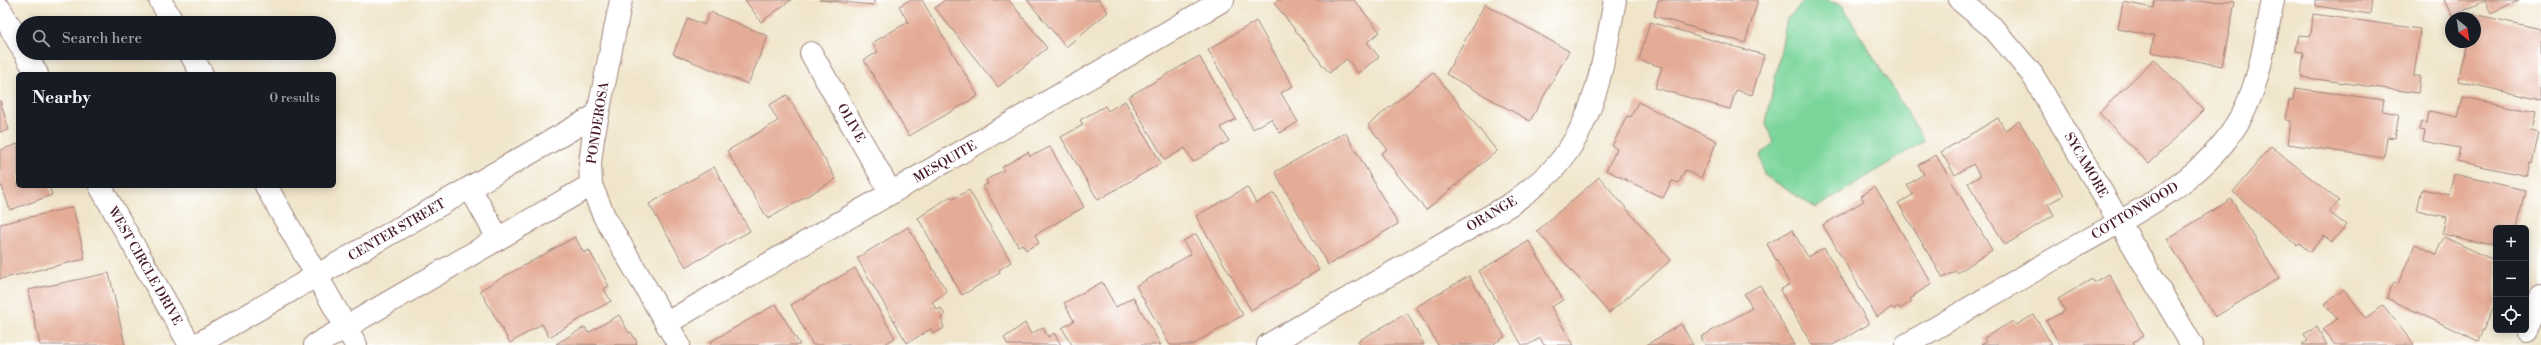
<!DOCTYPE html>
<html lang="en">
<head>
<meta charset="utf-8">
<style>
  body { margin:0; font-family:"Libre Bodoni",serif; background:#242831; color:#f1f3f6 }
  .controls { position:absolute; right:12px; bottom:12px; display:grid; overflow:hidden; border-radius:6px; box-shadow:0 2px 10px #0003 }
  .controls button { width:36px; height:36px; display:grid; place-items:center; padding:0; border:0; border-bottom:1px solid #363941; background:#171b24; color:#f1f3f6; font:20px sans-serif }
  .compass { position:absolute; left:2445px; top:12px; width:36px; height:36px; border-radius:50%; background:#171b24; box-shadow:0 2px 10px #0003; rotate:150deg }
  .list { margin:0; padding:0; list-style:none }
  h2 { display:flex; justify-content:space-between; align-items:center; height:52px; margin:0; padding:0 16px; font-size:17px }
  h2 small { font-size:13px; font-weight:400; color:#9ea1a6 }
  .icon { flex:none; width:22px; height:22px; fill:none; stroke:currentColor; stroke-width:2; stroke-linecap:round; stroke-linejoin:round }
  .map { position:relative; flex:none; width:2541px; height:345px; overflow:hidden }
  .search { position:absolute; background:#171b24; box-shadow:0 2px 10px #0003; left:16px; top:16px; width:320px; height:44px; display:flex; align-items:center; gap:10px; box-sizing:border-box; padding:0 14px; border-radius:22px; color:#9ea1a6; font-size:15px }
  .panel { position:absolute; background:#171b24; box-shadow:0 2px 10px #0003; left:16px; top:72px; width:320px; height:116px; border-radius:6px }
  .map>svg:first-child { display:block }
</style>
</head>
<body>
<div class="map">
<svg width="2541" height="345" viewBox="0 0 2541 345">
  <rect width="100%" height="100%" fill="#fff"/>
  <filter id="ink" filterUnits="userSpaceOnUse"><feTurbulence type="fractalNoise" baseFrequency=".025" numOctaves="2"/><feDisplacementMap in="SourceGraphic" scale="8" xChannelSelector="R" yChannelSelector="G"/><feConvolveMatrix kernelMatrix="1 2 1 2 8 2 1 2 1" color-interpolation-filters="sRGB"/></filter>
  <filter id="wash" filterUnits="userSpaceOnUse"><feTurbulence type="fractalNoise" baseFrequency=".012" numOctaves="4" result="noise"/><feDisplacementMap in="SourceGraphic" scale="16" xChannelSelector="R" yChannelSelector="G"/><feGaussianBlur stdDeviation="0.9" result="paint"/><feColorMatrix in="noise" values="0 0 0 0 0 0 0 0 0 0 0 0 0 0 0 0 0 1.4 0 .05"/><feComposite in="paint" operator="in"/></filter>
  <g filter="url(#wash)">
    <rect width="100%" height="100%" fill="#f0e5ca"/>
    <polygon fill="#7ad59b" stroke="#627a63" points="1805,0 1826,0 1843,6 1924,141 1816,208 1764,175 1760,155 1773,143 1766,123 1787,19"/>
    <g id="blocks">
      <g fill="#e4ac96">
        <polygon points="745,0 791,0 761,22"/>
        <polygon points="819,0 874,0 874,5"/>
        <polygon points="910,0 922,0 978,96 909,136 864,60 878,52 872,43 908,22 899,6"/>
        <polygon points="945,0 1009,0 1047,48 998,87 935,8"/>
        <polygon points="1027,0 1099,0 1108,12 1066,47"/>
        <polygon points="1278,0 1354,0 1380,32 1367,42 1379,57 1358,73 1347,59 1329,73 1274,3"/>
        <polygon points="1658,0 1758,0 1745,43 1654,16"/>
        <polygon points="2155,0 2235,2 2222,66 2151,52 2154,36 2118,29 2123,2 2153,8"/>
        <polygon points="2316,0 2372,0 2370,14 2316,6"/>
        <polygon points="2444,0 2519,0 2491,13 2485,1 2452,16"/>
        <polygon points="1485,4 1569,51 1530,121 1446,74"/>
        <polygon points="710,12 768,36 748,84 673,54 688,18 704,25"/>
        <polygon points="2313,14 2420,29 2414,76 2420,76 2418,93 2301,77 2304,52 2296,51 2299,35 2311,36"/>
        <polygon points="2473,14 2541,29 2541,100 2458,81 2467,42 2475,42"/>
        <polygon points="1256,21 1293,86 1281,93 1298,122 1280,133 1271,119 1253,129 1208,50"/>
        <polygon points="1650,22 1764,55 1752,95 1736,90 1730,109 1655,88 1662,67 1639,60"/>
        <polygon points="1199,56 1236,119 1221,127 1229,141 1193,162 1185,148 1165,160 1128,97"/>
        <polygon points="2154,59 2204,110 2149,164 2099,113"/>
        <polygon points="1433,72 1497,151 1426,210 1381,154 1387,149 1368,125"/>
        <polygon points="2295,88 2384,100 2382,111 2399,114 2395,138 2387,137 2384,158 2288,144 2291,121 2286,120 2289,100 2293,100"/>
        <polygon points="787,95 836,179 768,219 727,151 778,121 769,105"/>
        <polygon points="2463,97 2535,112 2531,130 2539,132 2532,164 2530,163 2527,176 2457,161 2460,148 2423,141 2425,131 2420,130 2422,122 2427,123 2429,111 2458,117"/>
        <polygon points="0,100 9,130 0,132"/>
        <polygon points="1125,101 1161,163 1098,200 1061,137 1083,125 1080,120 1105,106 1108,111"/>
        <polygon points="1638,102 1717,141 1701,178 1685,170 1679,183 1672,181 1663,198 1606,170 1617,149 1612,146 1627,116 1631,117"/>
        <polygon points="1998,118 2005,130 2019,121 2064,195 2048,204 2054,215 2005,245 1968,183 1980,176 1973,164 1955,175 1941,152"/>
        <polygon points="1345,132 1398,224 1328,265 1275,172"/>
        <polygon points="18,144 18,186 49,186 52,195 10,210 2,186 0,187 0,150"/>
        <polygon points="2271,146 2339,201 2329,212 2346,225 2332,242 2324,236 2310,252 2299,243 2297,245 2233,192"/>
        <polygon points="1050,147 1084,207 1035,235 1039,243 1026,250 1022,244 1018,246 983,186 988,184 986,180 1004,170 1002,167 1028,152 1030,156 1035,153 1036,154"/>
        <polygon points="1936,155 1992,250 1957,273 1956,271 1943,278 1898,203 1913,195 1907,185 1924,174 1918,165"/>
        <polygon points="714,167 750,231 686,267 649,204"/>
        <polygon points="2454,174 2525,190 2517,228 2496,228 2496,246 2442,234 2446,217 2417,210 2422,189 2449,195"/>
        <polygon points="1599,177 1671,260 1609,313 1537,231"/>
        <polygon points="1247,187 1256,203 1274,193 1319,270 1251,310 1196,216"/>
        <polygon points="1875,187 1932,284 1914,295 1915,296 1910,299 1912,301 1900,309 1898,306 1894,309 1892,307 1877,317 1823,225 1864,201 1861,196"/>
        <polygon points="969,190 1011,262 999,270 1000,273 962,295 918,218 951,196 953,199"/>
        <polygon points="2231,199 2279,278 2215,317 2167,239"/>
        <polygon points="73,207 85,259 0,279 0,224"/>
        <polygon points="908,227 947,292 932,302 937,310 941,308 945,315 941,318 944,328 934,334 931,329 907,343 857,258"/>
        <polygon points="1792,230 1808,257 1824,248 1869,324 1833,345 1812,345 1780,290 1790,284 1767,244"/>
        <polygon points="1196,234 1243,315 1192,345 1170,345 1136,286 1191,254 1183,241"/>
        <polygon points="575,237 584,253 589,250 609,286 604,289 611,301 549,337 542,324 510,343 480,290"/>
        <polygon points="2444,237 2496,261 2496,302 2478,341 2387,298 2394,282 2398,284 2415,244 2436,254"/>
        <polygon points="1529,241 1563,300 1551,307 1574,345 1544,345 1540,338 1528,345 1522,345 1479,271"/>
        <polygon points="855,268 895,338 883,345 813,345 791,305"/>
        <polygon points="109,273 125,345 40,345 28,290"/>
        <polygon points="2109,274 2144,336 2133,342 2135,345 2060,345 2046,321 2065,311 2058,299 2092,279 2094,282"/>
        <polygon points="1469,276 1505,337 1494,343 1495,345 1438,345 1416,307"/>
        <polygon points="1102,282 1116,307 1133,297 1161,345 1072,345 1062,328 1074,321 1064,303"/>
        <polygon points="1760,285 1795,345 1705,345 1701,337 1752,308 1744,294"/>
        <polygon points="2344,289 2366,318 2383,305 2414,345 2335,345 2323,330 2337,319 2325,304"/>
        <polygon points="776,304 800,345 711,345 710,342"/>
        <polygon points="1407,313 1424,345 1360,345 1358,341"/>
        <polygon points="619,315 629,333 631,332 637,342 636,345 556,344 585,327 588,333"/>
        <polygon points="2034,315 2052,345 1981,345 1986,342 1984,338 2013,321 2016,325"/>
        <polygon points="1025,323 1031,334 1043,327 1048,337 1054,333 1061,345 1008,345 1004,338"/>
        <polygon points="1681,324 1693,345 1646,345 1648,344"/>
        <polygon points="2317,327 2327,345 2301,345 2308,341 2304,334"/>
      </g>
    </g>
  </g>
  <g filter="url(#ink)">
    <use href="#blocks" fill-opacity="0" stroke="#9d827a" stroke-width="1"/>
    <g fill="none" stroke-linecap="round" stroke-linejoin="round">
      <g stroke="#9d827a" stroke-width="24">
        <g id="service">
          <polyline points="621,0 593,139 590,163 591,185 604,216 679,345"/>
          <polyline points="1960,0 1993,28 2032,74 2192,345"/>
          <polyline points="0,9 23,50"/>
          <polyline points="25,53 37,74"/>
          <polyline points="811,53 891,193"/>
          <polyline points="100,186 190,345"/>
          <polyline points="470,188 498,238"/>
          <polyline points="667,323 1223,0"/>
          <polyline points="2526,330 2541,297"/>
          <polyline points="196,345 598,114"/>
          <polyline points="315,345 591,185"/>
          <path d="M1268 345 1511 204C1527 192 1544 180 1557 165 1597 118 1604 58 1615 0"/>
          <path d="M1906 345C1960 314 2013 283 2066 252 2128 216 2203 184 2240 119 2260 83 2265 40 2273 0"/>
        </g>
      </g>
      <g stroke="#9d827a" stroke-width="24">
        <g id="secondary">
          <polyline points="160,0 173,23"/>
          <polyline points="190,53 202,74"/>
          <polyline points="266,186 356,345"/>
        </g>
      </g>
      <use href="#service" stroke="#fff" stroke-width="22"/>
      <use href="#secondary" stroke="#fff" stroke-width="22"/>
    </g>
  </g>
  <g text-anchor="middle" dominant-baseline="central" stroke-width="4" stroke-linejoin="round" paint-order="stroke">
    <g font-size="13" fill="#4a1f2b" stroke="#fff">
      <text transform="translate(598 123) rotate(-81)">PONDEROSA</text>
      <text transform="translate(851 123) rotate(60)">OLIVE</text>
      <text transform="translate(945 162) rotate(-30)">MESQUITE</text>
      <text transform="translate(2086 165) rotate(60)">SYCAMORE</text>
      <text transform="translate(2135 211) rotate(-31)">COTTONWOOD</text>
      <text transform="translate(1492 214) rotate(-31)">ORANGE</text>
      <text transform="translate(397 230) rotate(-30)">CENTER STREET</text>
      <text transform="translate(145 266) rotate(60)">WEST CIRCLE DRIVE</text>
    </g>
  </g>
</svg>
<div class="controls">
<button>+</button>
<button>−</button>
<button><svg class="icon" aria-label="locate" viewBox="0 0 24 24"><circle cx="12" cy="12" r="6"/><path d="M12 2v4M12 18v4M2 12h4M18 12h4"/></svg></button>
</div>
<svg class="compass" viewBox="-18 -18 36 36"><path d="M0-13l5 13h-10z" fill="#e53935"/><path d="M0 13l5-13h-10z" fill="#9ea1a6"/></svg>
<div class="search"><svg class="icon" aria-label="search" viewBox="0 0 24 24"><circle cx="10" cy="10" r="6"/><path d="M15 15l6 6"/></svg>Search here</div>
<section class="panel">
<h2>Nearby<small>0 results</small></h2>
<ul class="list">
</ul>
</section>
</div>
</body>
</html>
